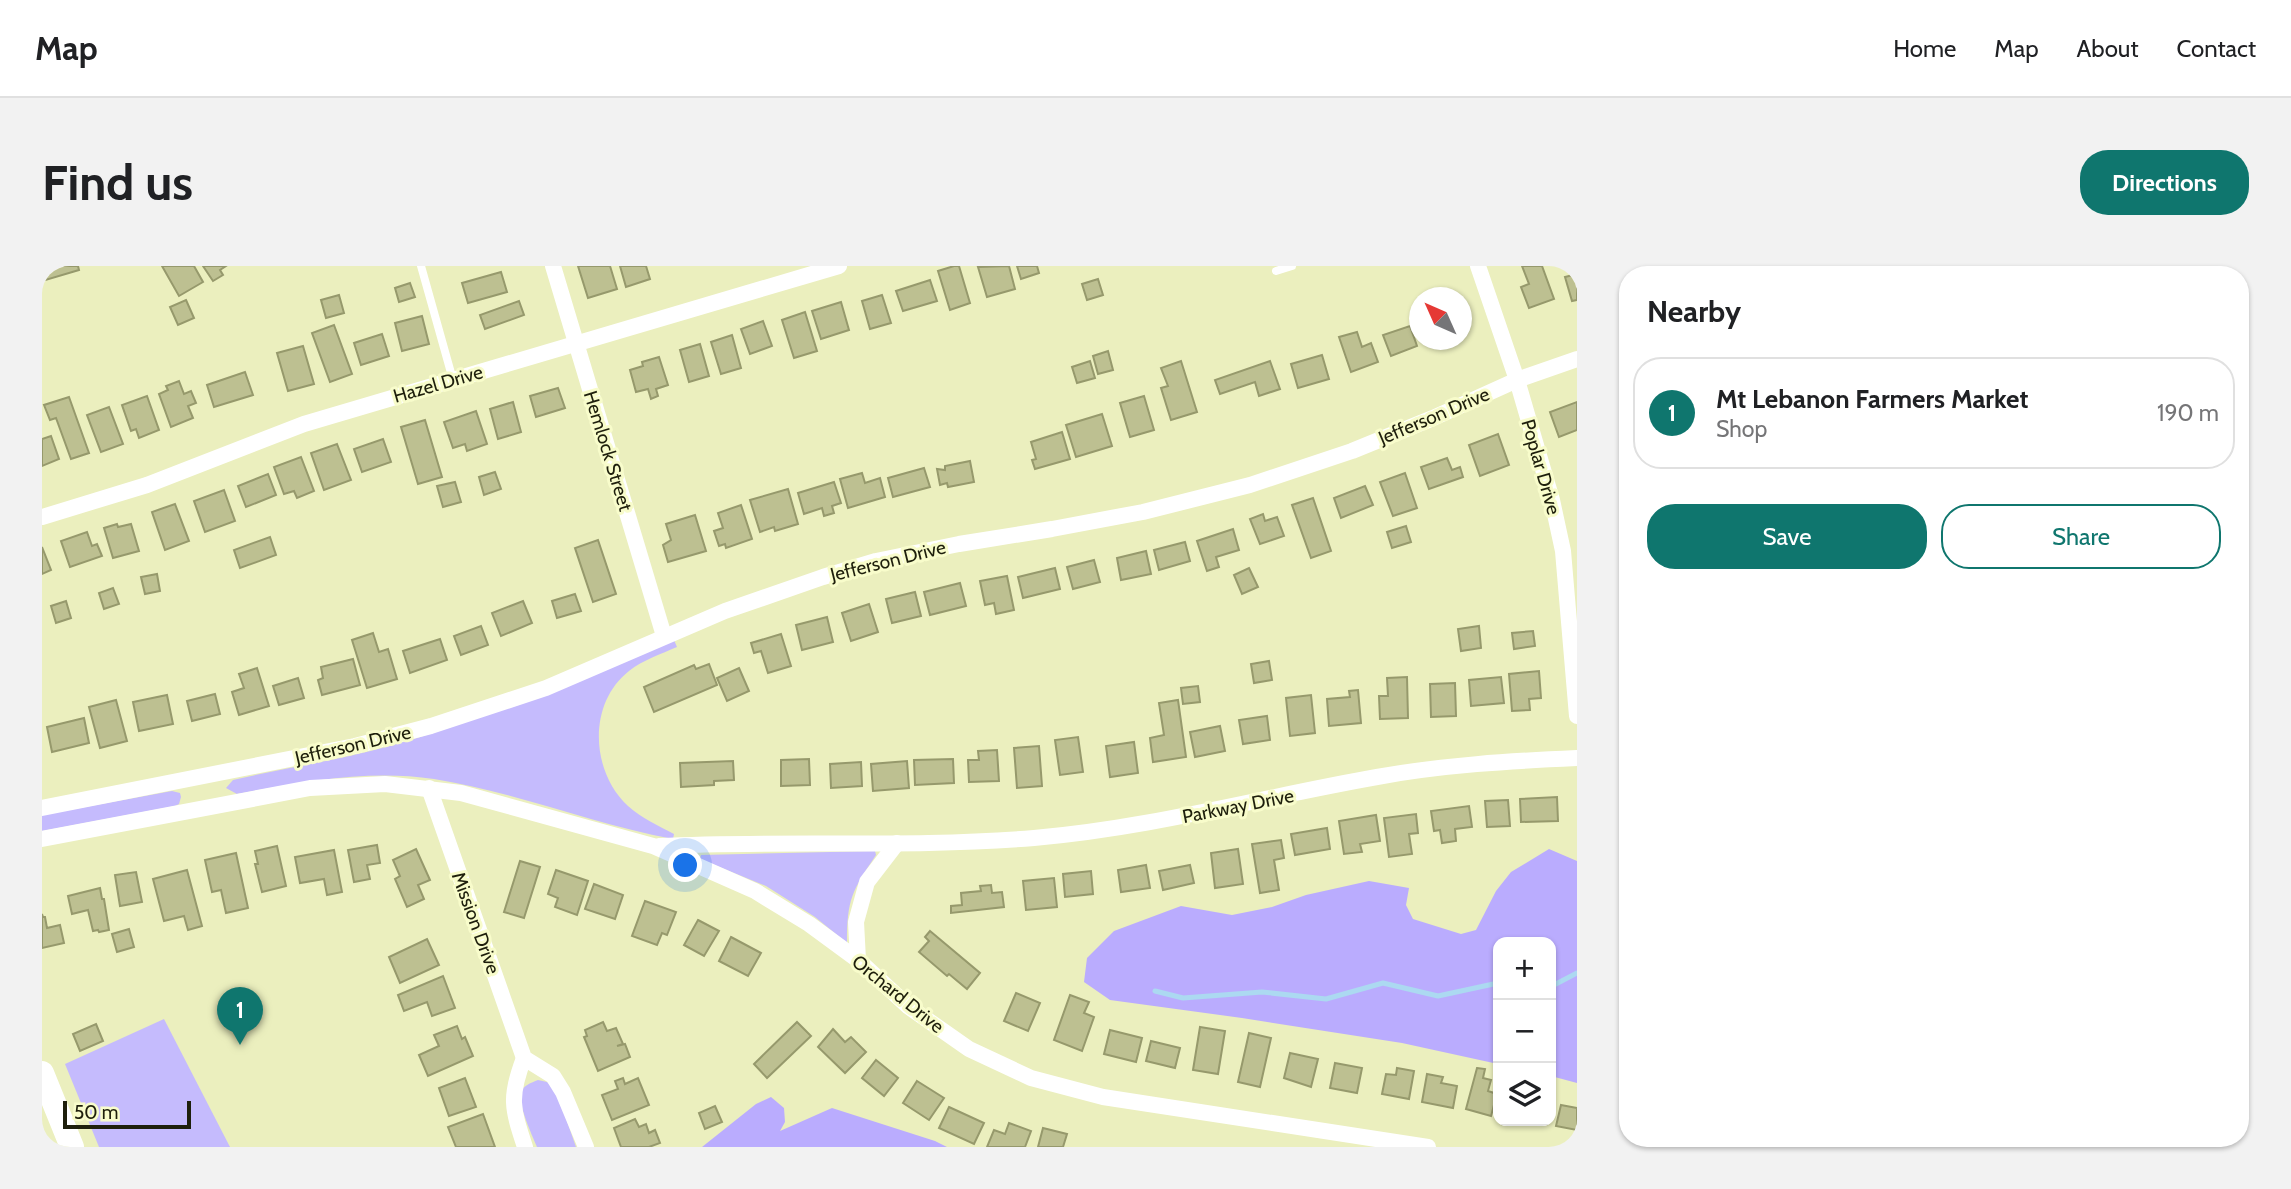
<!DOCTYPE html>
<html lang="en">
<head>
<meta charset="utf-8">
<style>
  body { margin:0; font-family:Cabin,sans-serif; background:#f2f2f2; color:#202124 }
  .controls { position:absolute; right:21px; bottom:21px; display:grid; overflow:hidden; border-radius:14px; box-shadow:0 2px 5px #0004 }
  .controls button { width:63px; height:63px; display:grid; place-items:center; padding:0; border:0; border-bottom:2px solid #e0e0e0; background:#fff; color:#202124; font:35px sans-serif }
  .compass { position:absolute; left:1367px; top:21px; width:63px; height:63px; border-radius:50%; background:#fff; box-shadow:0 2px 5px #0004; rotate:315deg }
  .scale { position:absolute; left:21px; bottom:18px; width:128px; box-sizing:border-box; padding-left:7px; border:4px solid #1e1f0c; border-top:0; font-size:19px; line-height:24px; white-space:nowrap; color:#1e1f0c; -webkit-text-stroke:5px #f8fccb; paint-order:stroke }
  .you { position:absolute; left:644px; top:600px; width:24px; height:24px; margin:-18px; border:5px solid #fff; border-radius:50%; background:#1a73e8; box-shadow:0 0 0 10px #1a73e833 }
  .badge { display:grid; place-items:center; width:46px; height:46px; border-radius:50%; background:#0f766e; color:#fff; font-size:23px; font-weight:700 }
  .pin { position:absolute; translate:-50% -58px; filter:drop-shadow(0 2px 4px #0008) }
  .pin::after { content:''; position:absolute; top:37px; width:24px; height:21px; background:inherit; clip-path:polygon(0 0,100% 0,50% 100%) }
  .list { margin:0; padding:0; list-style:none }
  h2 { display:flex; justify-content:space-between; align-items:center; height:91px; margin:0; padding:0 28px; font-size:30px }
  h2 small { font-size:23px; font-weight:400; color:#757577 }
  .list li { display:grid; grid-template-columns:46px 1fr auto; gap:21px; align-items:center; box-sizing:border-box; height:112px; margin:0 14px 14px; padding:0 14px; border:2px solid #e0e0e0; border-radius:28px }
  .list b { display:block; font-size:26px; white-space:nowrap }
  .list p { margin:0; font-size:23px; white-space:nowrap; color:#757577 }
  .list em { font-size:23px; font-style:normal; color:#757577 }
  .actions { display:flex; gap:14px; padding:21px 28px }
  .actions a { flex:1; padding:16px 0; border:2px solid #0f766e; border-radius:28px; text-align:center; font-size:24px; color:#0f766e }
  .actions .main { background:#0f766e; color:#fff }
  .icon { flex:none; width:38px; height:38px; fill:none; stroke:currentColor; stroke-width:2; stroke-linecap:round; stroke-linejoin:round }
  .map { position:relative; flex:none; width:1535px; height:881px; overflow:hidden; border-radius:28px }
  header { display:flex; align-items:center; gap:42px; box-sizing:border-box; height:98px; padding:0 35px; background:#fff; border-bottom:2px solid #e0e0e0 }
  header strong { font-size:33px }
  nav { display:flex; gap:38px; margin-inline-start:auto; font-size:24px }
  .intro { display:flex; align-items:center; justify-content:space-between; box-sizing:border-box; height:168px; padding:0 42px }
  h1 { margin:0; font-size:49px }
  .button { padding:18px 32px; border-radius:28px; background:#0f766e; color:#fff; font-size:24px; font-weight:700 }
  main { display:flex; gap:42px; padding:0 42px }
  aside { flex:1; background:#fff; border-radius:28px; box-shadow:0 2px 5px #0004 }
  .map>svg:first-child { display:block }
</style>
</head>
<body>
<header>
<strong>Map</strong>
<nav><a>Home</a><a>Map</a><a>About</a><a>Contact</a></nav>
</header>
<div class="intro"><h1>Find us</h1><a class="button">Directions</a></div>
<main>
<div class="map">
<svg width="1535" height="881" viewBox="0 0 1535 881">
  <rect width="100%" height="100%" fill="#ebefbe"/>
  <g fill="#c5bbfd">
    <path d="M632 374 635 381C619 388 601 394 587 405 545 438 549 506 586 540 599 552 617 560 632 568L631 573C550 558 474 526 392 513 326 503 260 516 195 528L184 522 191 514C243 502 297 494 348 480 445 452 538 414 632 374Z"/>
    <polygon points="130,525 138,527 139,531 137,538 133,540 0,565 0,549"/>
    <path d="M833 585 834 589C810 625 805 633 805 677L773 651 724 620 658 593 659 589Z"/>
    <polygon points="122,753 188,881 57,881 23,798"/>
    <path d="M496 814 505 816 514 824 534 881H495C490 869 476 839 479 827 481 819 489 817 496 814Z"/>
  </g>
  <g fill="#baacfe">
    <polygon points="1507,583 1535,595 1535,817 1509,810 1509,676 1456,676 1456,798 1360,777 1200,752 1068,734 1042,716 1045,692 1072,665 1139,640 1190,649 1230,641 1264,629 1327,615 1367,622 1364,639 1371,653 1419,668 1434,664 1454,625 1469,606"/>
    <polygon points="729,831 742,842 743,856 738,865 790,842 893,875 905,881 660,881 714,838"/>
  </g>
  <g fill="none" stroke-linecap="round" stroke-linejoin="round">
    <g stroke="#acd9f1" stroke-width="5">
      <polyline points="1509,719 1512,719 1535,707"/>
      <polyline points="1113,725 1141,732 1220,726 1284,733 1341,717 1396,730 1456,717"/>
    </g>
  </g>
  <g fill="#bdc091" stroke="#96996c" stroke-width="2">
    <polygon points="0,0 36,0 37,4 0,15"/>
    <polygon points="120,0 152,0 161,16 137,30"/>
    <polygon points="161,0 184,0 178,4 181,9 171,15"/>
    <polygon points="536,0 568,0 575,23 546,32"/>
    <polygon points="578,0 604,0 608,13 584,21"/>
    <polygon points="912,0 917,0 928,37 908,44 896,5"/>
    <polygon points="967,0 973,23 945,31 936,1"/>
    <polygon points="975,0 995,0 997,7 979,13"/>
    <polygon points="1480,0 1500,0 1512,33 1487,42 1479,21 1487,18"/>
    <polygon points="459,6 465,26 426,37 420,17"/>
    <polygon points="1535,8 1535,34 1530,35 1523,11"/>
    <polygon points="1056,13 1061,29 1045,34 1040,18"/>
    <polygon points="888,14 895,35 861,45 854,25"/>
    <polygon points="368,17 373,31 357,36 353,22"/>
    <polygon points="297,29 302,47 284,52 279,34"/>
    <polygon points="840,29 849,57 828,63 820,35"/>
    <polygon points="144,34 152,52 136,59 128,41"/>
    <polygon points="477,35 482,49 443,63 438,49"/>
    <polygon points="799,36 807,64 779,73 770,45"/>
    <polygon points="763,46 775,85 752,92 740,54"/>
    <polygon points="380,50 387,78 360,85 353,57"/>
    <polygon points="721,55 730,80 708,88 699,63"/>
    <polygon points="292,59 310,108 288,116 270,67"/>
    <polygon points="1368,60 1375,80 1349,90 1341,69"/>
    <polygon points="1315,66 1320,81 1329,77 1336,96 1309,106 1297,71"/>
    <polygon points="340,68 347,90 319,99 312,77"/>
    <polygon points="690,69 699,102 679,108 669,76"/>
    <polygon points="658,78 667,110 647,116 638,84"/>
    <polygon points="261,80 272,118 246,125 235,87"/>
    <polygon points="1066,85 1071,104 1056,108 1051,90"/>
    <polygon points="1280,89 1287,113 1256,122 1249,98"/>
    <polygon points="617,91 626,119 614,123 616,130 609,133 606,123 594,126 588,104 601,100 600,96"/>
    <polygon points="1048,95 1053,112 1035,117 1030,101"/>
    <polygon points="1139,95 1155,146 1129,154 1119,122 1126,120 1119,102"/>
    <polygon points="1228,95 1238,123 1217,130 1213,116 1178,128 1173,114"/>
    <polygon points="203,106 211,129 172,141 165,119"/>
    <polygon points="137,115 142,128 149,125 154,137 146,140 151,152 129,161 117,128 126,124 124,120"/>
    <polygon points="516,122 523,142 494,151 488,130"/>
    <polygon points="105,130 117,164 97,172 94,163 89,165 80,139"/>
    <polygon points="1102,130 1112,164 1088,171 1078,137"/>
    <polygon points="27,131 47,187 29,193 14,152 8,154 2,139"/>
    <polygon points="471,136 479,166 456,173 448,143"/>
    <polygon points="1535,136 1535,164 1517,171 1508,146"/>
    <polygon points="67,141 81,178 59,186 45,149"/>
    <polygon points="434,145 445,178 425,185 423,178 411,182 402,156"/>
    <polygon points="1060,148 1070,180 1034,191 1024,159"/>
    <polygon points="383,154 400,211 376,218 359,161"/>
    <polygon points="1020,166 1028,193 993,203 990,194 994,193 989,176"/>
    <polygon points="1456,168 1467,199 1438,210 1427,179"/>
    <polygon points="9,170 17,193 0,200 0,173"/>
    <polygon points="341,173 349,196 320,206 312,183"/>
    <polygon points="295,178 309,214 282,224 269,187"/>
    <polygon points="259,191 272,225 255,232 252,225 242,228 232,201"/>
    <polygon points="1405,192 1410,204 1418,201 1421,211 1387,223 1379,201"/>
    <polygon points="928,195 932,216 906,221 905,217 898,219 895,203 903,204 903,200"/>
    <polygon points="882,202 888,221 851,231 846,212"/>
    <polygon points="453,206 459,223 442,229 437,211"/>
    <polygon points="820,207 823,217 838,212 843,231 806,242 798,213"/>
    <polygon points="1363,207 1375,242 1351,250 1338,216"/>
    <polygon points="226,208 234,229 204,241 196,220"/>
    <polygon points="413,216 419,236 401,241 395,220"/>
    <polygon points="792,216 799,237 790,240 792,247 782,250 780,242 762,248 756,227"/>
    <polygon points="1323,220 1331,239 1299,252 1292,232"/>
    <polygon points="746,223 756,258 733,265 732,261 718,266 708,234"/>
    <polygon points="182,224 193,255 163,266 152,235"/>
    <polygon points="1271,232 1289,285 1269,292 1250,239"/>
    <polygon points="133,238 147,275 123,284 110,246"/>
    <polygon points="699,239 710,273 684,282 683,278 677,280 672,265 681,262 676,247"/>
    <polygon points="1221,248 1223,255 1235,251 1242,270 1218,278 1208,253"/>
    <polygon points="653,249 664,285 626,296 621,279 629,274 624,258"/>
    <polygon points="75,258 76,261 89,258 97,285 71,292 62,262"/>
    <polygon points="1364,260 1369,276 1350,282 1345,266"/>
    <polygon points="1191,263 1197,284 1174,291 1177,301 1165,305 1155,275"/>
    <polygon points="45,266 50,280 55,278 60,290 28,301 19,275"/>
    <polygon points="228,271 234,289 198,302 192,284"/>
    <polygon points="556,274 574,328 551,336 533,282"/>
    <polygon points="1143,276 1148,295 1117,304 1112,284"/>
    <polygon points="0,281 9,304 0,308"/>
    <polygon points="1104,285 1109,308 1079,314 1075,292"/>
    <polygon points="1052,294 1058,316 1031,323 1025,301"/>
    <polygon points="1013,302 1018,323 981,332 976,311"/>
    <polygon points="1207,302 1216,321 1200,328 1192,309"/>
    <polygon points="115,308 118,325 103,328 99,311"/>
    <polygon points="965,310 972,344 954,348 952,337 943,339 938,315"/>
    <polygon points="918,317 924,340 888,349 882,326"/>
    <polygon points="71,322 77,338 62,343 57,327"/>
    <polygon points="873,326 879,350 850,357 844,333"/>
    <polygon points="533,328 539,345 515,352 510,335"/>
    <polygon points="24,335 29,352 14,357 9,340"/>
    <polygon points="481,335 490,357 459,370 450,347"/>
    <polygon points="827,338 836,366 809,375 800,347"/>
    <polygon points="785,351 791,376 760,384 754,359"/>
    <polygon points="439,360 446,379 419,389 412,370"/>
    <polygon points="1437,360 1439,382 1419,385 1416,363"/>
    <polygon points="1491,365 1493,380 1472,383 1470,367"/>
    <polygon points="331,367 337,386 346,383 355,413 325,422 310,374"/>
    <polygon points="739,368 749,400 726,407 719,385 712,387 709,377"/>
    <polygon points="398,373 405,394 368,407 361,385"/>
    <polygon points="311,393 318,419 280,429 276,414 281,412 279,401"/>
    <polygon points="1227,395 1230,414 1212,417 1209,398"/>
    <polygon points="667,398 675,419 612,446 602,421 652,399 654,403"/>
    <polygon points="215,402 227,440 197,449 190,426 202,422 197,408"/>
    <polygon points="697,402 707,425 685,435 675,412"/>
    <polygon points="1497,405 1499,432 1487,433 1488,444 1470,445 1467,408"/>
    <polygon points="1365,411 1366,452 1338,453 1337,430 1346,430 1345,412"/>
    <polygon points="1459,411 1462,437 1429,440 1427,414"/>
    <polygon points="256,412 262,432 237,439 231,420"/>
    <polygon points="1413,417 1414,450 1389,451 1388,418"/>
    <polygon points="1156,420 1158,436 1141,438 1139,422"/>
    <polygon points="1316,424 1319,457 1287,460 1285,433 1308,431 1307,425"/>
    <polygon points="173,428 178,448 150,455 145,435"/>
    <polygon points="125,429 131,458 97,465 91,436"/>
    <polygon points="1269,429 1273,467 1248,470 1244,432"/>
    <polygon points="74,434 85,475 58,482 47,441"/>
    <polygon points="1136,434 1144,491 1111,496 1108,472 1122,469 1117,437"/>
    <polygon points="1225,450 1228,474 1201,478 1197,454"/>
    <polygon points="42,452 47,477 10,486 5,461"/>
    <polygon points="1178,460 1183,485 1153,491 1148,466"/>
    <polygon points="1036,471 1041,506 1018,509 1013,474"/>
    <polygon points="1092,476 1096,507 1068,511 1064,480"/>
    <polygon points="997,480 1000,520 975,522 972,482"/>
    <polygon points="955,484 957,515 927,516 926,494 937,494 936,485"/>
    <polygon points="767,493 768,519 739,520 739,494"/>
    <polygon points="911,493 912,517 873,519 872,494"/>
    <polygon points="691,495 692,514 672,515 672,519 639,521 638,497"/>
    <polygon points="865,495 867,522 831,525 829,498"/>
    <polygon points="819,496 820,520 789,522 788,498"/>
    <polygon points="1515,531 1516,555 1479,556 1478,533"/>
    <polygon points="1466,534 1468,560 1445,561 1443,535"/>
    <polygon points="1427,540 1430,561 1413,563 1414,575 1400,577 1398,564 1392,565 1389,545"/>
    <polygon points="1374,548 1376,567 1367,568 1370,588 1347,591 1342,552"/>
    <polygon points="1334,549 1338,575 1318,578 1320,586 1302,588 1297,555"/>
    <polygon points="1285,562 1288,583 1253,589 1249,568"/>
    <polygon points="1239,574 1242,592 1232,594 1237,624 1218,627 1210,578"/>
    <polygon points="335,579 338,597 325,599 328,613 312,616 306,584"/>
    <polygon points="235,580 244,620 220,626 213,598 216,598 213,585"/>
    <polygon points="374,583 388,614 376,619 382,633 365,641 353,613 358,610 351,594"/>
    <polygon points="1196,583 1201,618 1173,622 1169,587"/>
    <polygon points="292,584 300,626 285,629 282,613 258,617 253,591"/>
    <polygon points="194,587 206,642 184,647 179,624 170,626 163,594"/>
    <polygon points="478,595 498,601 482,652 462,646"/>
    <polygon points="1104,599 1108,622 1079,626 1076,604"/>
    <polygon points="1148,599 1152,617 1121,624 1117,605"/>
    <polygon points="145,604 160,660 146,664 142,650 122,655 111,613"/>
    <polygon points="514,604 546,615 535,649 513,641 516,632 506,628"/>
    <polygon points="1049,605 1051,628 1023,631 1021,608"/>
    <polygon points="94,606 100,636 78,640 73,609"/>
    <polygon points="1012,612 1015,641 984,644 981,615"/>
    <polygon points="552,618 581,629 573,653 543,643"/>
    <polygon points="949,619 950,627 960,626 962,641 909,647 909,640 920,639 919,627 939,625 938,620"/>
    <polygon points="58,622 60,633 62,633 67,664 57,666 56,664 51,665 46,644 30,648 26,630"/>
    <polygon points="603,635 634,646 625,669 620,667 615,679 590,670"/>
    <polygon points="0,648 1,651 3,651 5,662 18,659 22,677 0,682"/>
    <polygon points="656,654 677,665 662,690 642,679"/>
    <polygon points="87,663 92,681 75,686 70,668"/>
    <polygon points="888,665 938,707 925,723 907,708 905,710 877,686 887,675 883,671"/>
    <polygon points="689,671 719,687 706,710 677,695"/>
    <polygon points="385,673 397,699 358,717 347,691"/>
    <polygon points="401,710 413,742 390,750 385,736 362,745 356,729"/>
    <polygon points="974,727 998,737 986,765 962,755"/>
    <polygon points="1028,729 1047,736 1042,747 1052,751 1040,785 1012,774"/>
    <polygon points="561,756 565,765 574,762 581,778 575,780 583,778 588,791 556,805 542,771 545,770 543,764"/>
    <polygon points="755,756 769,770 725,812 712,798"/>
    <polygon points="54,758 61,775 38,785 31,768"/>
    <polygon points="415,760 420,773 423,771 431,790 386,810 377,789 397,780 392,769"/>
    <polygon points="1158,761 1183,765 1176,808 1151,804"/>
    <polygon points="791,763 803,776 809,771 824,786 803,807 776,781"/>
    <polygon points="1068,764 1100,772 1094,796 1062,788"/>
    <polygon points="1207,767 1229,772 1218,821 1196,816"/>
    <polygon points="1109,775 1138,782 1133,802 1104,795"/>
    <polygon points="1248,787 1276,793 1269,821 1242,812"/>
    <polygon points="834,794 856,812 842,830 820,812"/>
    <polygon points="1293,797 1320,802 1315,827 1288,822"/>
    <polygon points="1355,802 1372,805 1367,833 1340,828 1344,808 1354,809"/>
    <polygon points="1435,802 1443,803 1441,812 1449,814 1446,825 1455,828 1449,850 1424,843"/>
    <polygon points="1385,808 1401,811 1399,817 1415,820 1411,842 1380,836"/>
    <polygon points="423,812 434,841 407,850 397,822"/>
    <polygon points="581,812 583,818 596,812 607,839 570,854 560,829 576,823 573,815"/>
    <polygon points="875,815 902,832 887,854 861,837"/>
    <polygon points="1519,839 1535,842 1535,864 1514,860"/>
    <polygon points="673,840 680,856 663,863 657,847"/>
    <polygon points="907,841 942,857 932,878 897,862"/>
    <polygon points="441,848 453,881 414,881 406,861"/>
    <polygon points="593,853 597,861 604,858 607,867 613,864 618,877 607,881 579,881 572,862"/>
    <polygon points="967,857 989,865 983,881 945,881 952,864 963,868"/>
    <polygon points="1001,862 1025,868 1021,881 996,881"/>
  </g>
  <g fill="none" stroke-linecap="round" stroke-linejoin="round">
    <g stroke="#fff" stroke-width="8">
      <polyline points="379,0 411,114"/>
      <polyline points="1234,5 1250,0"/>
    </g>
    <g stroke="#fff" stroke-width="16">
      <polyline points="511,0 622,370"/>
      <polyline points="1436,0 1475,114 1510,234 1521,285 1535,450"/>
      <polyline points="0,251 105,219 262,158 797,0"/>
      <polyline points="387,522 482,792 511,810 521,826 544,881"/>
      <polyline points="0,542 313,480 389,460 504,422 683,345 781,311 834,295 917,278 1010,263 1101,246 1208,219 1310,185 1391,152 1475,114 1535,93"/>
      <polyline points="0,573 268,522 343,518 419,527 611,580 713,625 767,658 816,694 867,741 927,783 989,812 1061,831 1386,881"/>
      <path d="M617 580C742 574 867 582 992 572 1109 562 1221 531 1335 511 1401 499 1468 495 1535 492"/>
      <polyline points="816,694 814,656 825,616 855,577"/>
      <path d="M482 792C467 831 470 842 483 881"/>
    </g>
    <polyline stroke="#fff" stroke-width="24" points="0,807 30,881"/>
  </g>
  <g text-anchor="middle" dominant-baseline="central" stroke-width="6" stroke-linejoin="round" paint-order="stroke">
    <g font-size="19" fill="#1e1f0c" stroke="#f8fccb">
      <text transform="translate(396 118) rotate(-16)">Hazel Drive</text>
      <text transform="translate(1392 150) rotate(-23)">Jefferson Drive</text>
      <text transform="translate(566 185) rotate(73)">Hemlock Street</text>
      <text transform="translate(1499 201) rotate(74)">Poplar Drive</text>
      <text transform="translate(846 295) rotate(-14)">Jefferson Drive</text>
      <text transform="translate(311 479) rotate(-13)">Jefferson Drive</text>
      <text transform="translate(1196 540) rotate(-11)">Parkway Drive</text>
      <text transform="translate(434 657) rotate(70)">Mission Drive</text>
      <text transform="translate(856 728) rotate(39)">Orchard Drive</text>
    </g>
  </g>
</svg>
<div class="controls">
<button>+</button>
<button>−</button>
<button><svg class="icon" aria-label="layers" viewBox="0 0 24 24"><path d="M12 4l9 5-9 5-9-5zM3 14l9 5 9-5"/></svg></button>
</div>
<svg class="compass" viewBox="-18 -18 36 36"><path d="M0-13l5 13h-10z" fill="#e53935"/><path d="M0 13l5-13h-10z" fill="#757577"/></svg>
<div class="scale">50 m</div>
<div class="you"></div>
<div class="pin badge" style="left:198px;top:779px">1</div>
</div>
<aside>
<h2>Nearby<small></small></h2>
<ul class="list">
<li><span class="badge">1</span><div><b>Mt Lebanon Farmers Market</b><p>Shop</p></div><em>190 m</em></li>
</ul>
<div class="actions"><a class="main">Save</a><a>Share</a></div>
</aside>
</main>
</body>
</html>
